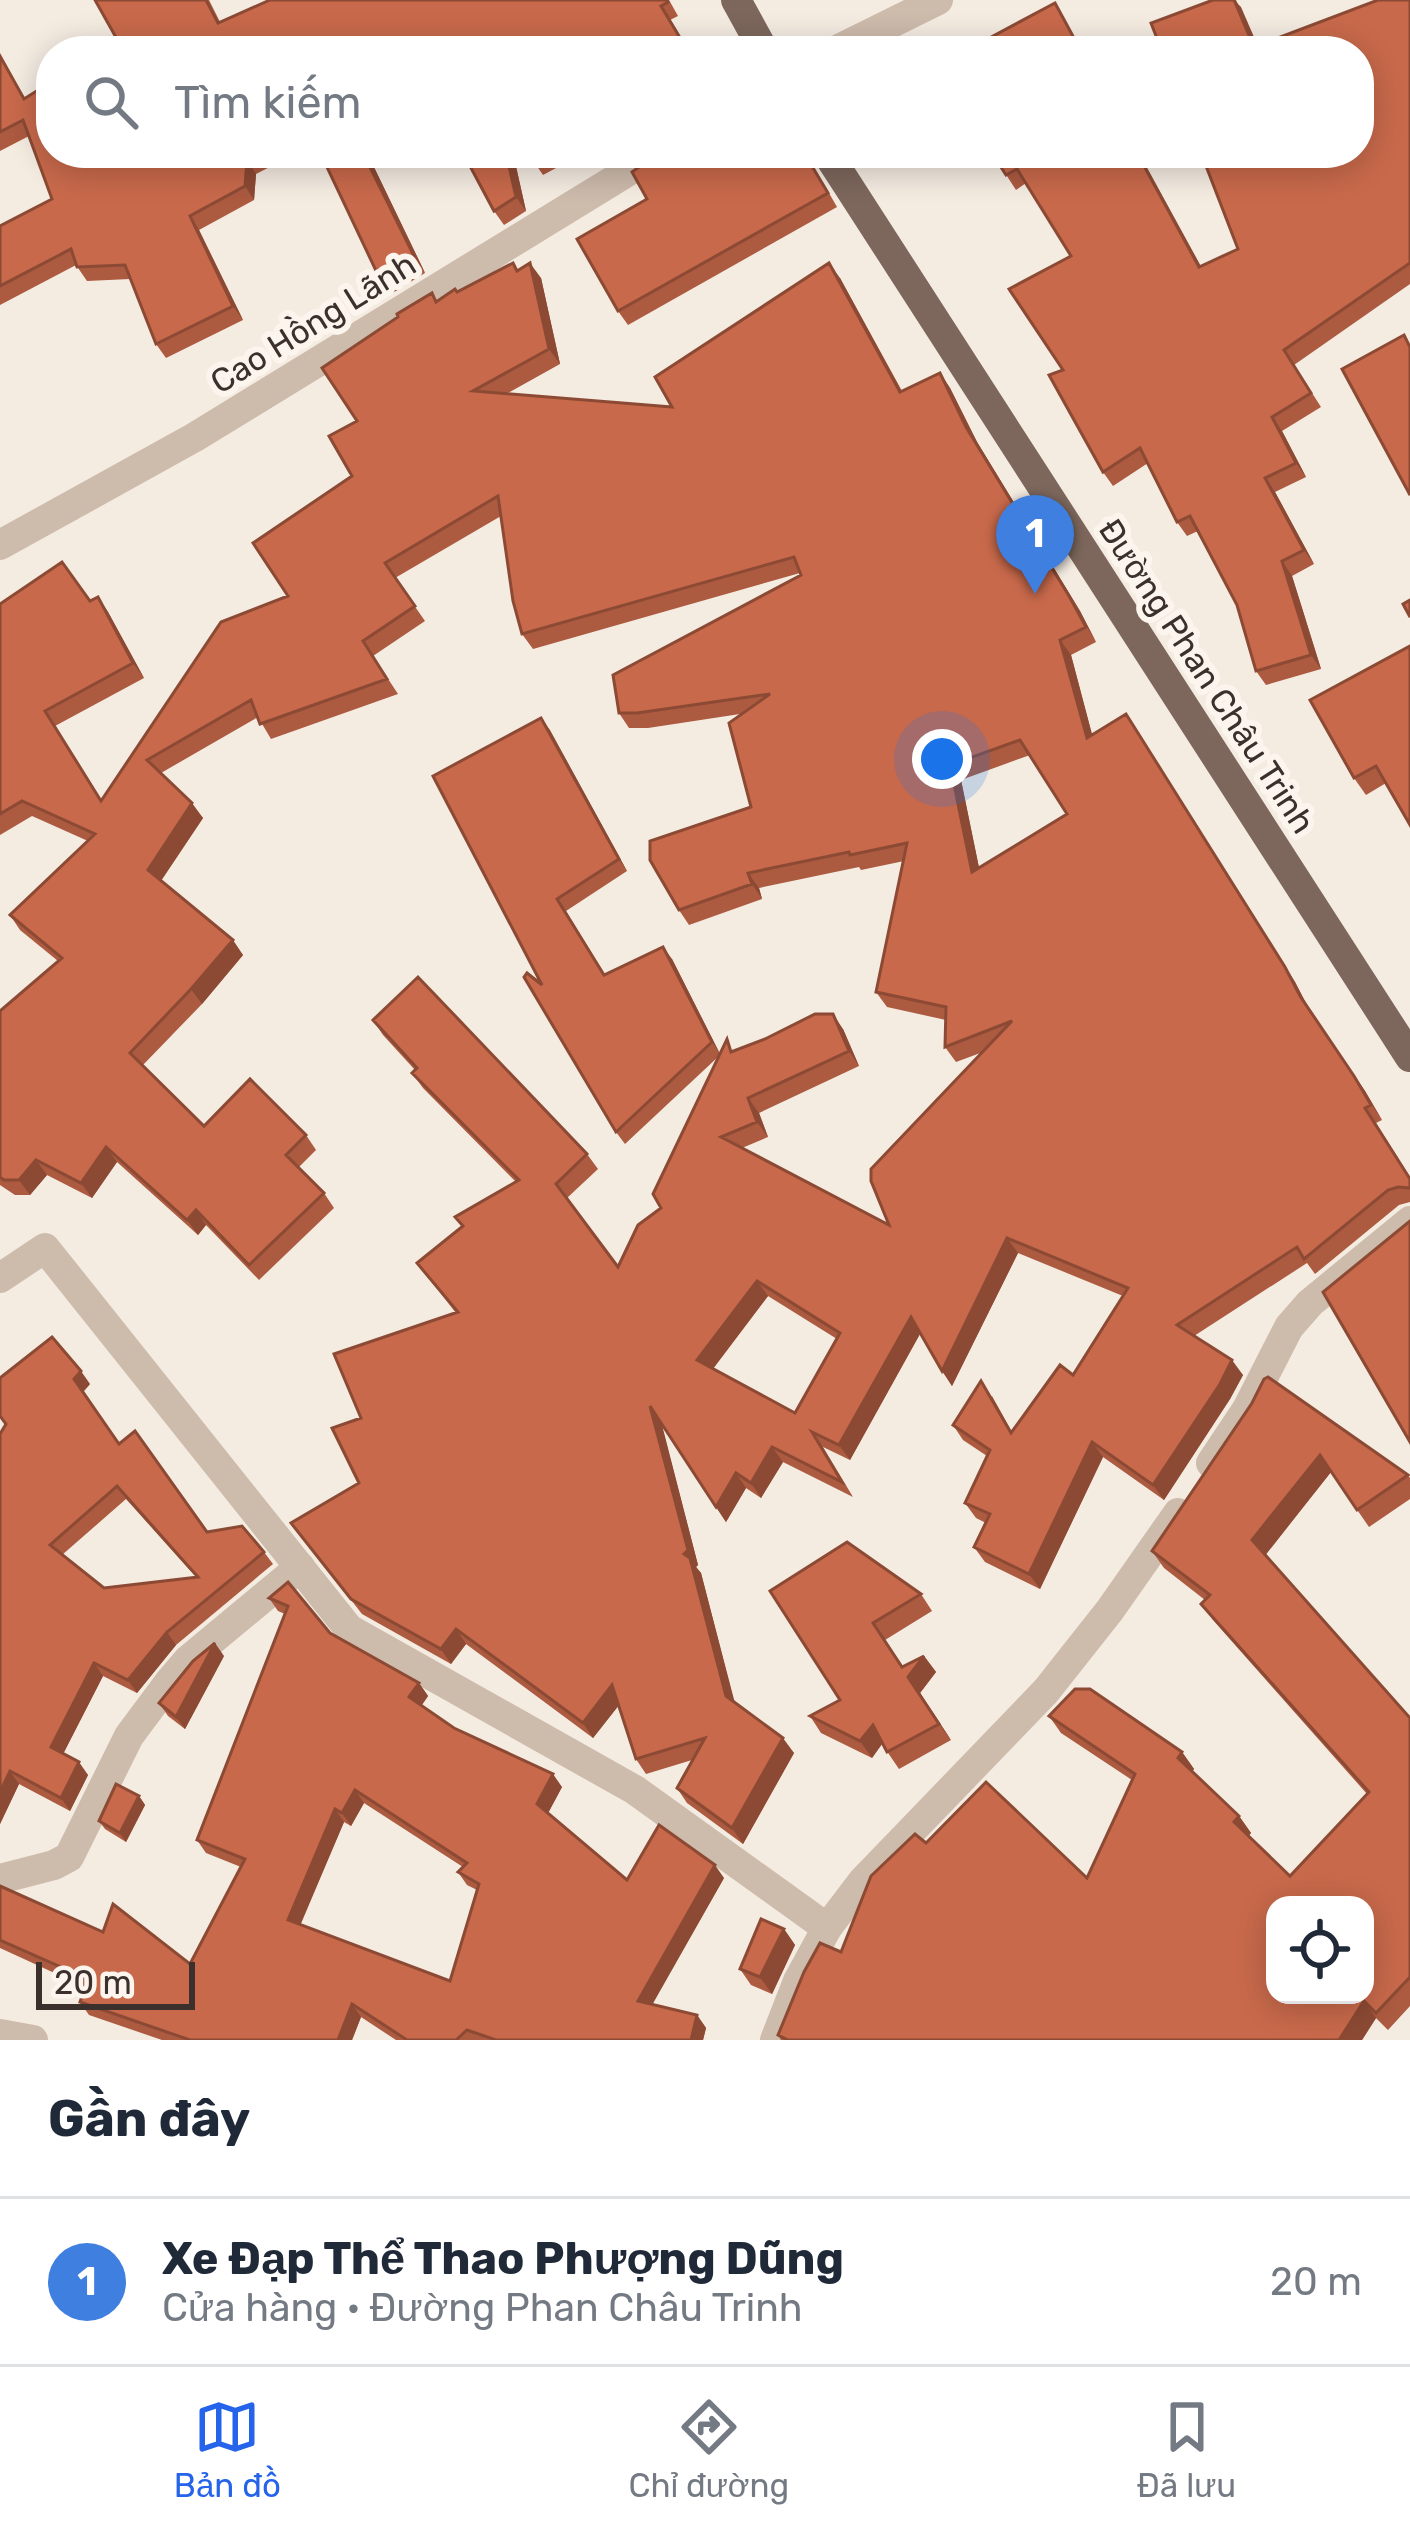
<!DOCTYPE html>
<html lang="vi">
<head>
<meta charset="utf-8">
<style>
  body { margin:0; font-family:Rubik,sans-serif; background:#f2f2f3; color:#1f2937 }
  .controls { position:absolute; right:36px; bottom:36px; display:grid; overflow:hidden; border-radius:24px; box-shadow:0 6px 30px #0003 }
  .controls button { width:108px; height:108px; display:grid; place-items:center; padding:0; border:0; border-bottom:3px solid #e0e1e3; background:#fff; color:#1f2937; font:60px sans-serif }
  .scale { position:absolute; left:36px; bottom:30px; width:159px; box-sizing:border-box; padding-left:12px; border:6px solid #3b302b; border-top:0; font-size:33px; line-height:42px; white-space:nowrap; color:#3b302b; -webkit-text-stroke:9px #fbf5ee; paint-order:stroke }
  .you { position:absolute; left:942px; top:759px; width:42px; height:42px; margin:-30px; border:9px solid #fff; border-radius:50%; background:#1a73e8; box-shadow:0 0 0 18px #1a73e833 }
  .badge { display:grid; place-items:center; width:78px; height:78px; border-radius:50%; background:#2563eb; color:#fff; font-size:39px; font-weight:700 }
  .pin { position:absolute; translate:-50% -99px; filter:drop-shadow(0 3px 6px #0008) }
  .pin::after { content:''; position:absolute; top:63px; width:42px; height:36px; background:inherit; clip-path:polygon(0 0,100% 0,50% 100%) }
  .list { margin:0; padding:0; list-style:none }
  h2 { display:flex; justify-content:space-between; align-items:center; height:156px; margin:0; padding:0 48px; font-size:51px }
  h2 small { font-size:39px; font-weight:400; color:#747a83 }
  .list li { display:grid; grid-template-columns:78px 1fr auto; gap:36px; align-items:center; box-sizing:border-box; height:168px; padding:0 48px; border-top:3px solid #e0e1e3 }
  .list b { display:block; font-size:45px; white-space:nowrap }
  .list p { margin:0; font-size:39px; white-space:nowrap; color:#747a83 }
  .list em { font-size:39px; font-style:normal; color:#747a83 }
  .icon { flex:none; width:66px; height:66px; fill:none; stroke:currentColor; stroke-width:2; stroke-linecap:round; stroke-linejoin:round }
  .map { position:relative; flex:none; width:1410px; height:2040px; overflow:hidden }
  .search { position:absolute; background:#fff; box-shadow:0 6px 30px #0003; left:36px; right:36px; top:36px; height:132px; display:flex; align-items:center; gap:30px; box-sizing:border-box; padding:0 42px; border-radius:48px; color:#747a83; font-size:45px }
  .sheet { height:324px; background:#fff }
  nav { display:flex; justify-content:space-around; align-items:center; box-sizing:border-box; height:168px; border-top:3px solid #e0e1e3; background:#fff; font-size:33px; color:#747a83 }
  nav a { display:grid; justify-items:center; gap:6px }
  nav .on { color:#2563eb }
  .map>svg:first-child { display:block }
</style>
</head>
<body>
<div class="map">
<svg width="1410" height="2040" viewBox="0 0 1410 2040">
  <rect width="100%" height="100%" fill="#f4ebe1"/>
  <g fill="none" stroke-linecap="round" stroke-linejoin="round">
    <g stroke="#cdbbac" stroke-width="30">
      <polyline points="835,51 938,0"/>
      <polyline points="0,545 195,437 658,153"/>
      <polyline points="0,1278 45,1248 349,1629 635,1790 827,1928"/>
      <polyline points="1211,1463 1247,1409 1289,1327 1310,1303 1410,1221"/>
      <polyline points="0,1879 54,1865 69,1857 129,1736 170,1681 188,1660 300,1567"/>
      <polyline points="0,2034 33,2040"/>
      <polyline points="775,2040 798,1981 827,1928 862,1882 1046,1691 1110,1610 1178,1513"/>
    </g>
    <g stroke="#7d675c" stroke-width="30">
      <polyline points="736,0 764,51"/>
      <polyline points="827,153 1410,1057"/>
    </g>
  </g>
  <g fill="#ac5a40" fill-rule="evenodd">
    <polygon points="95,0 209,0 220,22 270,0 669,0 678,16 670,20 689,51 102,51 118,41"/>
    <polygon points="1213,0 1236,0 1258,46 1410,0 1410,284 1294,365 1321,407 1282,431 1306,477 1275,492 1314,564 1292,576 1321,669 1266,685 1256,671 1237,605 1198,531 1187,536 1177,522 1148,463 1113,486 1103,472 1063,370 1071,256 1026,183 1016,190 992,153 1201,266 1238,249 1162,51"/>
    <polygon points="0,56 25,98 51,153 297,153 256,174 254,200 199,230 243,320 166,358 156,344 130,279 87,281 76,265 0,305 0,226 52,199 29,136 0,151"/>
    <polygon points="463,153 513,153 526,211 504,225 494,211"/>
    <polygon points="528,153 584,153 543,175"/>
    <polygon points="806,153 837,207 628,325 618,311 647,199"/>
    <polygon points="372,163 425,273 391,294 379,277"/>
    <path d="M518 270 541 278 560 364 506 394 672 407 840 278 902 391 940 373 950 388 977 442 1080 611 1096 642 1071 655 1092 735 1136 729 1295 982 1310 1011 1365 1091 1382 1120 1376 1123 1410 1177V1202L1399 1205 1315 1274 1307 1263 1194 1336 1243 1375 1230 1399 1164 1500 1103 1457 1040 1589 985 1562 974 1547 986 1523 976 1518 965 1503 987 1456 963 1440 953 1425 992 1396 1012 1432 1073 1375 1123 1296 1018 1253 952 1386 920 1334 850 1460 823 1447 853 1497 783 1462 761 1498 746 1488 726 1522 661 1423 698 1565 696 1567 701 1573 734 1702 794 1753 743 1844 687 1803 677 1788 692 1760 646 1774 636 1759 619 1705 593 1738 466 1644 451 1664 362 1614 291 1523 359 1483 361 1418 456 1313 417 1263 462 1227 455 1217 516 1182 423 1088 412 1073 415 1070 383 1035 373 1020 587 1154 598 1169 567 1198 618 1267 661 1208 719 1056 625 1144 616 1132 542 985 541 718 627 871 566 911 605 975 672 959 720 1054 843 1029 859 1066 759 1113 768 1137 742 1148 889 1225 983 1052 956 1062 945 1047 946 1020 887 1007 876 992 904 861 861 870 859 867 759 888 762 899 689 925 679 910 751 807 740 714 648 728H629L619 713 801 575 800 573 533 649 522 634 501 516 395 578 425 621 373 656 398 694 271 739 258 717 161 773 203 818 161 881 243 955 202 1004 142 1066 204 1126 306 1135 316 1150 298 1168 324 1193 334 1208 259 1280 206 1225 198 1235 117 1162 92 1198 47 1175 30 1195H15L0 1185V1011L58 961 20 930 10 915 88 841 32 816 0 835V604L90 601 98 597 108 612 144 678 55 726 101 800 288 596 352 476 357 421 398 317 432 293 438 302 457 292ZM1030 755 1067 814 979 868 961 780ZM768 1296 837 1339 795 1413 713 1369Z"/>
    <polygon points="1410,646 1386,783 1366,795 1354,778"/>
    <path d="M90 1384 83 1392 119 1444 207 1532 264 1552 273 1564 176 1645 137 1693 103 1676 63 1754 88 1775 70 1811 19 1784 0 1824V1434ZM126 1499 196 1577 104 1588 62 1555Z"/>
    <polygon points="1252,1403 1408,1475 1410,1478 1410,1499 1369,1527 1331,1472 1265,1555 1410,1718 1410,2006 1388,2030 1376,2018 1362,2040 781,2040 778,2035 926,1843 1087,1878 1132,1780 1061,1733 1049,1716 1182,1752 1194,1769 1192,1771 1239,1816 1251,1833 1248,1836 1290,1876 1367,1794 1213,1620 1201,1604 1205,1600 1164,1568 1152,1551"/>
    <path d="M288 1582 330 1633 419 1683 428 1696 422 1705 454 1728 562 1787 548 1813 627 1880 724 1878 652 2004 697 2015 706 2028 703 2040H396L361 2017 352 2040H162L89 2015 80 2002 85 1987 0 1948V1886L103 1932 190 1964 241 1867 206 1853 197 1840 285 1614 278 1611 269 1598ZM364 1803 463 1867 458 1872 467 1885 477 1890 450 1981 300 1924 344 1822 351 1826Z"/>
    <polygon points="770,1591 921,1594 932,1611 885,1640 903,1667 924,1656 936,1672 920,1693 951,1740 899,1769 882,1744 872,1758 821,1733 810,1716 840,1700"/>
    <polygon points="224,1656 185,1729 168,1716 159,1703"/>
    <polygon points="139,1796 145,1805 126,1842 105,1829 99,1821"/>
    <polygon points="784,1929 795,1945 772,1994 751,1985 740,1969"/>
  </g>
  <g fill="#8c4a34">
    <polygon points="1234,0 1241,7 1260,51 1254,47"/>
    <polygon points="363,153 372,163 425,273 414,256"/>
    <polygon points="506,153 513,153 526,211 516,197"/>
    <polygon points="1137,153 1139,153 1209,281 1199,267"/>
    <polygon points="247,160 256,174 254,200 245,186"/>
    <polygon points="190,216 199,230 243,320 233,306"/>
    <polygon points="530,263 541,278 560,364 549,349"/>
    <polygon points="829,263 840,278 910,407 900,392"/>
    <polygon points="940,373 950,388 977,442 1080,611 1096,642 966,427"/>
    <polygon points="1272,417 1282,431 1306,477 1296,463"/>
    <polygon points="1265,478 1275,492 1314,564 1304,550"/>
    <polygon points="1282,561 1292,576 1321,669 1311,655"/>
    <polygon points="98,597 108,612 144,678 133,663"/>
    <polygon points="1060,640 1071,655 1097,753 1087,738"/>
    <polygon points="1126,714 1295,982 1310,1011 1365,1091 1382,1120 1300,996"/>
    <polygon points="541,718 550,730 627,871 619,859"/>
    <polygon points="950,765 961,780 983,887 972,872"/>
    <polygon points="192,803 203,818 158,885 148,870"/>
    <polygon points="748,873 759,888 762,899 752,884"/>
    <polygon points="233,940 243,955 202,1004 191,989"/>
    <polygon points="663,947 672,959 720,1054 712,1042"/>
    <polygon points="833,1014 843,1029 859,1066 849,1051"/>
    <polygon points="748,1098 759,1113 768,1137 757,1122"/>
    <polygon points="106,1147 117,1162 92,1198 81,1183"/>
    <polygon points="36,1160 47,1175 30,1195 19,1180"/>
    <polygon points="196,1210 206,1225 198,1235 187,1220"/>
    <polygon points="1007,1238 1018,1253 952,1386 942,1371"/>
    <polygon points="757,1281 768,1296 708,1375 697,1360"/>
    <polygon points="911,1317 921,1332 850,1460 839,1445"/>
    <polygon points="1232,1360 1243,1375 1230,1399 1164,1500 1153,1485"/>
    <polygon points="81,1371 90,1384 83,1392 74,1379"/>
    <polygon points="650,1406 661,1421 698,1565 696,1567 701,1573 737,1711 726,1696 684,1554"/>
    <polygon points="1092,1442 1103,1457 1040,1589 1029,1574"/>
    <polygon points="772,1447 783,1462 761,1498 751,1483"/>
    <polygon points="1320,1455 1331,1472 1264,1557 1252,1540"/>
    <polygon points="736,1473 746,1488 726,1522 716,1507"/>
    <polygon points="456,1629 466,1644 451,1664 441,1649"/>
    <polygon points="167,1632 176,1645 137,1693 128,1680"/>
    <polygon points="215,1643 224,1656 185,1729 176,1717"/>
    <polygon points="924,1656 936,1672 920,1693 951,1740 939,1724 909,1676"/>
    <polygon points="94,1663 103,1676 60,1760 51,1747"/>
    <polygon points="419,1683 428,1696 418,1710 409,1697"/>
    <polygon points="612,1685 623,1700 593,1738 583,1723"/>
    <polygon points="873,1725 884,1741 872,1758 860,1741"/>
    <polygon points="783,1738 794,1753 743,1844 732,1828"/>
    <polygon points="1182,1752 1194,1769 1190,1775 1178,1758"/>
    <polygon points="79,1762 88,1775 70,1811 61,1798"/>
    <polygon points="10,1771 19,1784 0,1824 0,1792"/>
    <polygon points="553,1774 562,1787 546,1817 537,1804"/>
    <polygon points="355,1790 364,1803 351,1826 342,1813"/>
    <polygon points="139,1796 145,1805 126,1842 120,1833"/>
    <polygon points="335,1809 344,1822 297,1933 288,1920"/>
    <polygon points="1239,1816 1251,1833 1246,1839 1234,1822"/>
    <polygon points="715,1865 724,1878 647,2014 638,2001"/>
    <polygon points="784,1929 795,1945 772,1994 760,1977"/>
    <polygon points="1364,2001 1376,2018 1362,2040 1339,2040"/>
    <polygon points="352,2004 361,2017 352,2040 338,2040"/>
    <polygon points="697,2015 706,2028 703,2040 691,2040"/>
  </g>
  <g fill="#c8694b" stroke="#8c4a34" stroke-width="3" fill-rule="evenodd">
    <polygon points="95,0 206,0 218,23 270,0 667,0 668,2 661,6 688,51 102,51 118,41"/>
    <polygon points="1213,0 1234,0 1254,47 1378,0 1410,0 1410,263 1284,350 1311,393 1272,417 1296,463 1265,478 1304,550 1282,561 1311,655 1256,671 1237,605 1190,516 1177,522 1140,448 1103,472 1049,375 1063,370 1009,289 1071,256 1017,169 1006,175 992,153 1137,153 1199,267 1238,249 1201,153 1359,153 1359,51 1162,51 1151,23"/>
    <polygon points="1055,3 1081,51 965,51"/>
    <polygon points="0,56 24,99 51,82 51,153 260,153 247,160 245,186 190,216 233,306 156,344 125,265 77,267 71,249 0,286 0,226 52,199 23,120 0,132"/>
    <polygon points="345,153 363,153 414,256 379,277 325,163"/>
    <polygon points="463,153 506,153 516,197 494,211"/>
    <polygon points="528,153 549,153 533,162"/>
    <polygon points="659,153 804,153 828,193 618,311 577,239 647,199 632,172"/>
    <path d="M513 263 517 271 530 263 549 349 473 391 672 407 655 377 829 263 900 392 940 373 966 427 1069 596 1086 627 1060 640 1087 738 1126 714 1285 967 1300 996 1354 1076 1371 1105 1365 1108 1410 1179V1188L1398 1187 1388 1190 1304 1259 1297 1247 1177 1325 1232 1360 1220 1384 1153 1485 1092 1442 1029 1574 974 1547 990 1514 965 1503 990 1450 953 1425 981 1381 1011 1433 1060 1365 1073 1375 1128 1288 1007 1238 942 1371 911 1317 839 1445 812 1432 842 1482 772 1447 751 1483 736 1473 716 1507 650 1406 688 1550 684 1554 690 1558 726 1696 783 1738 732 1828 677 1788 705 1738 636 1759 612 1685 583 1723 456 1629 441 1649 351 1599 291 1523 359 1483 332 1428 361 1418 334 1354 458 1312 417 1263 463 1226 455 1217 519 1180 412 1073 417 1068 373 1020 418 977 587 1154 556 1184 618 1267 638 1225 661 1208 653 1194 727 1039 731 1052 765 1039 815 1014H833L849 1051 748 1098 757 1122 721 1137 889 1225 871 1181V1169L1012 1021 945 1047 946 1007 876 992 907 843 850 855 849 852 748 873 752 884 679 910 650 860V841L751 807 729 723 770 694 637 713H619L613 675 801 575 794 557 522 634 513 601 498 496 385 563 415 606 363 641 387 679 260 724 251 700 147 760 192 803 148 870 233 940 191 989 130 1053 204 1126 250 1079 306 1135 286 1155 324 1193 249 1265 196 1210 187 1220 106 1147 81 1183 36 1160 19 1180H4L0 1177V1011L62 958 10 915 95 834 22 801 0 814V604L62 562 90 601 98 597 133 663 45 711 101 801 221 622 288 596 253 543 352 476 329 436 357 421 322 368 398 317 397 314 432 293 436 302 455 289 457 292ZM1020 740 1067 814 972 872 950 765ZM757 1281 840 1333 795 1413 697 1360Z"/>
    <polygon points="1404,335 1410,347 1410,495 1342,369"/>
    <polygon points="1410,600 1410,617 1403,604"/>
    <polygon points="1410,646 1410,825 1376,766 1354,778 1310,700"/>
    <polygon points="541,718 619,859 557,899 604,975 663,947 712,1042 616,1132 524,977 527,973 542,985 433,776"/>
    <polygon points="1410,1221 1410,1442 1323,1292"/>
    <path d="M52 1337 81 1371 74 1379 119 1444 135 1431 207 1532 242 1526 264 1552 167 1632 128 1680 94 1663 51 1747 79 1762 61 1798 10 1771 0 1792V1434L6 1424 0 1416V1378ZM117 1486 181 1558 198 1577 104 1588 50 1545Z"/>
    <path d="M1268 1377 1408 1475 1357 1510 1320 1455 1252 1540 1410 1718V1977L1376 2013 1364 2001 1339 2040H788L778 2035 804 1972 820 1943 841 1952 871 1876 915 1834 926 1843 986 1782 1087 1878 1135 1774 1049 1716 1075 1689H1090L1182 1752 1178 1758 1239 1816 1234 1822 1290 1876 1369 1792 1201 1604 1210 1595 1152 1551 1252 1403 1264 1379ZM1275 1905H1365V1995H1275Z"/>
    <polygon points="847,1542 921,1594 873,1623 902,1667 924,1656 908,1677 939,1724 887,1752 873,1725 860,1741 810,1716 840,1700 770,1591"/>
    <path d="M288 1582 330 1633 419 1683 409 1697 454 1728 553 1774 537 1804 627 1880 659 1825 715 1865 638 2001 697 2015 691 2040H496L467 2030 456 2040H407L352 2004 338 2040H190L80 2002 88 1979 0 1940V1886L103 1932 113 1904 190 1964 245 1859 197 1840 288 1606 269 1598ZM355 1790 467 1863 458 1872 479 1884 450 1981 288 1920 335 1809 342 1813Z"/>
    <polygon points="215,1643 176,1717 159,1703 193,1661"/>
    <polygon points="116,1784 139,1796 120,1833 99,1821"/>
    <polygon points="761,1919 784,1929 760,1977 740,1969"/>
  </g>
  <g text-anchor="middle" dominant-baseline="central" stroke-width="12" stroke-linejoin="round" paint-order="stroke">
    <g font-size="33" fill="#3b302b" stroke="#fbf5ee">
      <text transform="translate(313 323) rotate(-32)">Cao Hồng Lãnh</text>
      <text transform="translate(1207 676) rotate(57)">Đường Phan Châu Trinh</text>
    </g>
  </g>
</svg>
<div class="controls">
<button><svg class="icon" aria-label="locate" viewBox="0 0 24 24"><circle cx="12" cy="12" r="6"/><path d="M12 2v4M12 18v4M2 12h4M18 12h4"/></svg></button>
</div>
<div class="scale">20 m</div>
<div class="you"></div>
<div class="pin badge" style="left:1035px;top:594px;background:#3f7fe0">1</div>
<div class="search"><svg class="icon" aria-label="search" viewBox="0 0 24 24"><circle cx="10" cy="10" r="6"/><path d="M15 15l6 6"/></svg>Tìm kiếm</div>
</div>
<section class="sheet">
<h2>Gần đây<small></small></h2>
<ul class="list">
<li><span class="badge" style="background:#3f7fe0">1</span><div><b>Xe Đạp Thể Thao Phượng Dũng</b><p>Cửa hàng · Đường Phan Châu Trinh</p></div><em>20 m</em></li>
</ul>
</section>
<nav>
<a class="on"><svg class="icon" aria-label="map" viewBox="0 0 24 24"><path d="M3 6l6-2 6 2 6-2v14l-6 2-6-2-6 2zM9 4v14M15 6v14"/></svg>Bản đồ</a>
<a><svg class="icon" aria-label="directions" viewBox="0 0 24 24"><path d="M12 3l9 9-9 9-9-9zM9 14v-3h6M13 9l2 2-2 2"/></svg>Chỉ đường</a>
<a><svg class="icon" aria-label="saved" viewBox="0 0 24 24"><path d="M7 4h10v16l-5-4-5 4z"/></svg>Đã lưu</a>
</nav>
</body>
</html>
